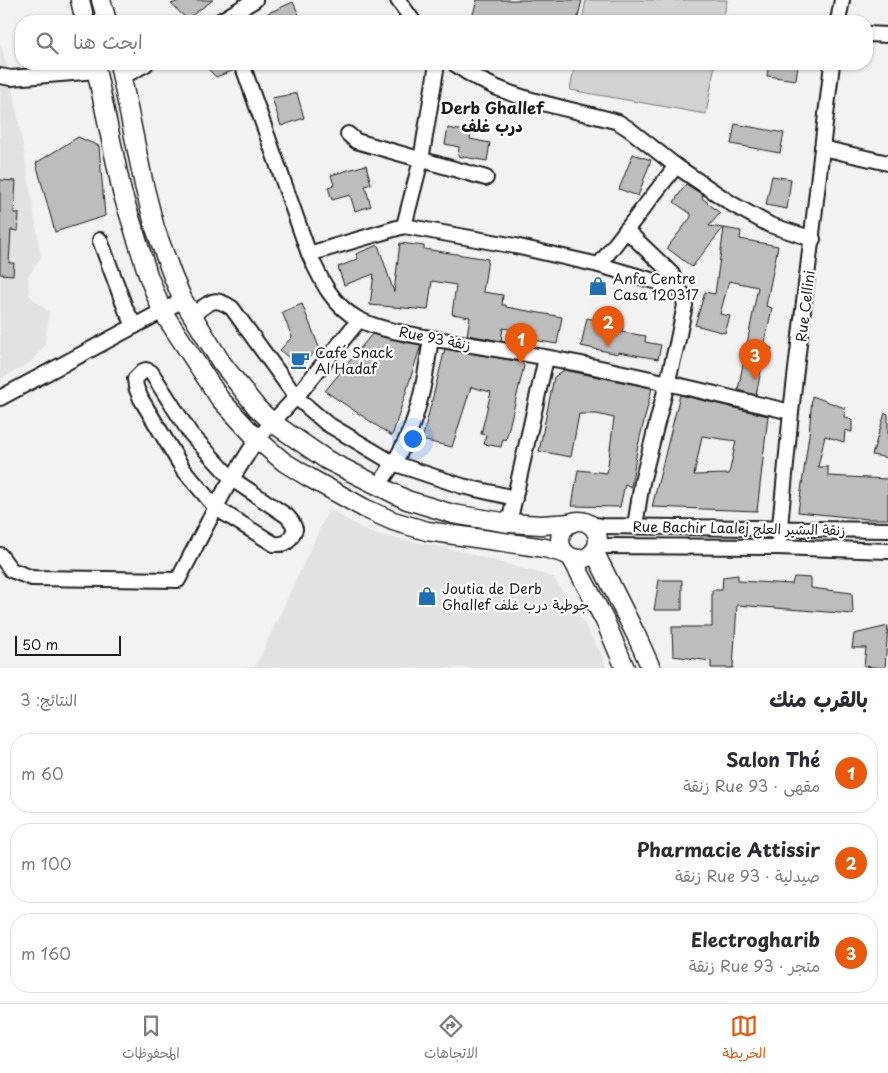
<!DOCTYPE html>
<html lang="ar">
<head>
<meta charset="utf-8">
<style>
  body { margin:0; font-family:"Playpen Sans","Playpen Sans Arabic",sans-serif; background:#f7f7f7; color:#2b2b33; direction:rtl }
  .scale { position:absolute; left:15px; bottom:12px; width:106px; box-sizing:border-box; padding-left:5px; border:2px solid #1c1c1c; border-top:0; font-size:14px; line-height:18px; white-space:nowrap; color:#1c1c1c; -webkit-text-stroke:4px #fff; paint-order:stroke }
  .you { position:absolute; left:412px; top:438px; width:18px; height:18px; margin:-12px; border:4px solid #fff; border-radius:50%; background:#1a73e8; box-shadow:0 0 0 8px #1a73e833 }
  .badge { display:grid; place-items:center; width:32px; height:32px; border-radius:50%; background:#ea580c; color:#fff; font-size:16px; font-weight:700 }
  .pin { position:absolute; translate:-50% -41px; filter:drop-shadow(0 1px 2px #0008) }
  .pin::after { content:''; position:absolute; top:26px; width:18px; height:15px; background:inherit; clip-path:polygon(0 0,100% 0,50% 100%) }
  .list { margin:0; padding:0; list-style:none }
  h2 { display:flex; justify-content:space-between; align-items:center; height:65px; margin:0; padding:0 20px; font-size:21px }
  h2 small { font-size:16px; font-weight:400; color:#7c7c81 }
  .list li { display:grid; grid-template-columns:32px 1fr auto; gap:15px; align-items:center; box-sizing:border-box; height:80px; margin:0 10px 10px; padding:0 10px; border:1px solid #e1e1e2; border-radius:20px }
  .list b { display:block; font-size:19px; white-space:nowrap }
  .list p { margin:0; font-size:16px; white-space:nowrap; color:#7c7c81 }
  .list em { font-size:16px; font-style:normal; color:#7c7c81 }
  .icon { flex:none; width:28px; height:28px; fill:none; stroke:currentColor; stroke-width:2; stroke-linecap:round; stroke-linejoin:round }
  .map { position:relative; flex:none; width:888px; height:668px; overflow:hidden; direction:ltr }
  .search { position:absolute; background:#fff; box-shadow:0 1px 4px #0004; left:15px; right:15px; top:15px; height:55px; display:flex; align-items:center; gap:12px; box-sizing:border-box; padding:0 18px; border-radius:20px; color:#7c7c81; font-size:19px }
  .sheet { height:335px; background:#fff }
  nav { display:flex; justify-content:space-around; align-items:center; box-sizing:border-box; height:70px; border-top:1px solid #e1e1e2; background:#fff; font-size:14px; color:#7c7c81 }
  nav a { display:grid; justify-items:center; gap:2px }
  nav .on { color:#ea580c }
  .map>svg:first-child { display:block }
</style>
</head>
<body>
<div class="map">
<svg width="888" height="668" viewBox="0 0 888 668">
  <rect width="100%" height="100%" fill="#f2f2f2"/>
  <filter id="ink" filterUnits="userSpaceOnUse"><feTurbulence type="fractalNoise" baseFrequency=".02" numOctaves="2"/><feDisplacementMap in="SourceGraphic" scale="10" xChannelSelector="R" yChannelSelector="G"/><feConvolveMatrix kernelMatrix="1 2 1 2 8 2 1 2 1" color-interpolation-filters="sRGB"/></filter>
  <g filter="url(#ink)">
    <g fill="#e2e2e2">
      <polygon points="0,42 11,78 27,169 41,257 28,277 29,295 49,312 45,344 42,349 30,363 0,379"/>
      <polygon points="329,509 370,533 464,552 553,577 579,615 603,657 606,668 240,668 256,666"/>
    </g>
    <g fill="#d2d2d2" stroke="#777">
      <polygon points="586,0 727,0 723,21 582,21"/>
      <polygon points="575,64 715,64 706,114 570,90"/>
    </g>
    <g fill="#bdbdbd" stroke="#1c1c1c" fill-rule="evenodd">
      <polygon points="182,0 213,0 187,19 171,4"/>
      <polygon points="477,0 582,0 577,21 471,21"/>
      <polygon points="293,2 302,21 250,21"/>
      <polygon points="203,64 233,64 235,70 216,77"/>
      <polygon points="769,64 798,64 796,80 767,76"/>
      <polygon points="297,93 304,118 281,126 272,98"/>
      <polygon points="735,124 784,133 780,153 731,144"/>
      <polygon points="448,128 471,132 470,139 490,143 487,161 458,156 459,147 445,144"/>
      <polygon points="78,137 99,146 105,216 55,232 36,163"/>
      <polygon points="633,154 651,160 638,196 619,189"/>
      <polygon points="366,165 371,184 365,186 371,206 355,211 350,195 332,200 328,187 334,185 331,175"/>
      <polygon points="772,176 791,179 787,209 766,205"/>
      <polygon points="0,180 16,181 14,213 19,213 18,231 11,230 9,263 14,263 13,275 0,274"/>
      <polygon points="686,184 703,195 702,198 720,213 709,226 723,228 692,267 667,248 691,217 691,214 674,202"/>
      <polygon points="724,228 741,231 740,239 778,246 766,306 772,308 764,347 772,348 769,362 763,361 756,395 738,390 758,287 729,281 720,314 730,316 725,333 695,325 705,292 715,294"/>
      <polygon points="400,243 424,246 424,249 488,259 483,292 503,295 502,305 506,305 506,307 562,317 557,344 534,340 535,334 503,328 501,341 467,335 470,317 452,314 456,285 432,281 428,310 370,305 374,274 344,285 338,267 358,259 356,254 378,245 394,292"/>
      <polygon points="302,304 319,347 300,368 280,350 292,337 282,312"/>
      <polygon points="587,318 623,326 622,332 646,336 645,342 661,345 658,359 618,352 618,354 581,346"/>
      <polygon points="372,334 421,345 392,436 325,391"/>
      <polygon points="445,349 522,362 524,366 506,440 503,439 501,447 484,444 486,435 481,434 491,392 471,387 452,447 422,440"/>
      <polygon points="564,370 652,388 637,450 631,487 625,484 620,507 572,506 578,470 607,473 614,418 597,414 579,414 571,457 539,451 554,377"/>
      <path d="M680 395 768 416 757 511 652 507ZM702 436 736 441 729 474 694 475Z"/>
      <polygon points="812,396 845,408 844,417 852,420 852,432 845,430 844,442 825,436 818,467 828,467 828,476 888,479 888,519 868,519 798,512 809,435"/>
      <polygon points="885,413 888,414 888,458 872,455"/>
      <polygon points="738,575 738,581 792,584 794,577 811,578 811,588 852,593 853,614 737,605 733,668 711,668 711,661 673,656 672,627 712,627 712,590 722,590 723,577"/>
      <polygon points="659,580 682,580 682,610 654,610"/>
      <polygon points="888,626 885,668 864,666 866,648 852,648 854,634"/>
    </g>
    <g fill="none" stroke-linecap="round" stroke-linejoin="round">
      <g stroke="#1c1c1c" stroke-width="18">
        <g id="minor">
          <polyline points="398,0 413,21"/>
          <polyline points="220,21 255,0"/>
          <polyline points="838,21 842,0"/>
          <polyline points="867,34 888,35"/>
          <path d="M242 64 309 254C321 280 332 305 358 319 377 329 403 333 424 337 464 344 504 350 544 357 627 372 709 393 791 412"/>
          <path d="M455 64C502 100 563 106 618 122L629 129 676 166 732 204 770 225 813 239"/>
          <polyline points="0,76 11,78 97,71"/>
          <polyline points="122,77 146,64"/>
          <polyline points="348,134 356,141 486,178"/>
          <polyline points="822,148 888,163"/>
          <polyline points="404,226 421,160 437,64"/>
          <polyline points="626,230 672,274 674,279 675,287 682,293 685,305 677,344 642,482 635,526"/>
          <polyline points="100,240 126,310 135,326"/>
          <polyline points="309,254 404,226 515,246 599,265 675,287"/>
          <polyline points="599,265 676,166"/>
          <path d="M193 314C211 303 212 295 232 308L296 397 326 423 393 463 462 486 515 498"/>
          <path d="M146 370 151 372 190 433 232 479 287 516 292 522 295 529C289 541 289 545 274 544L216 508 183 469 141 399 136 387 135 379 143 371Z"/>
          <polyline points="0,398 183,300"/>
          <path d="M378 487C387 472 399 457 406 440 421 408 426 372 431 338"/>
          <polyline points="509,523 546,358"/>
          <polyline points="589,524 601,526 888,530"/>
          <polyline points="597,546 778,547 888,551"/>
          <polyline points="778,547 791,412 832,64"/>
          <polyline points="0,555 11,570 32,578 178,580 226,488 257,439 296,397 359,320"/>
        </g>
      </g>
      <g stroke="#1c1c1c" stroke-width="21">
        <g id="major">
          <polyline points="80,0 85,21"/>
          <polyline points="101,0 107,21"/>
          <polyline points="95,64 122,192 148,275 162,311 220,399 257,439 284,462 310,478 364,508 393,521 427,531 545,548 566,554"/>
          <polyline points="119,64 144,185 155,228 173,277 183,300 221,362 257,408 273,423 327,460 407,500 453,514 509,523 541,525 571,523"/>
          <circle cx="579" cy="540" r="19"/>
          <polyline points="594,551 637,637 651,668"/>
          <polyline points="571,557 605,621 625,668"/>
        </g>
      </g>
      <use href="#minor" stroke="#fff" stroke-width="14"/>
      <use href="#major" stroke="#fff" stroke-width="18"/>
    </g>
  </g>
  <defs>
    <g id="shop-bare" transform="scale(1.5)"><path d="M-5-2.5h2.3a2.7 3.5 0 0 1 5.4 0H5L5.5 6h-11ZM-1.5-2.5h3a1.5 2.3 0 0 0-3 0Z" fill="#1f6fb2" stroke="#fff" stroke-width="2.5" paint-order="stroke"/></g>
    <g id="cafe-bare" transform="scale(1.5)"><path d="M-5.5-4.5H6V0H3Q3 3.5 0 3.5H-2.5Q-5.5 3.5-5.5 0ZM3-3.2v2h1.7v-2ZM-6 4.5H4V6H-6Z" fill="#1f6fb2" stroke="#fff" stroke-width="2.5" paint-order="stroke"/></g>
  </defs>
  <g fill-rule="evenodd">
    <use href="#shop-bare" x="598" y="286"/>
    <use href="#cafe-bare" x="300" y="360"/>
    <use href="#shop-bare" x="427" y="596"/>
  </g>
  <g text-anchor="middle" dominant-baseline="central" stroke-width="4.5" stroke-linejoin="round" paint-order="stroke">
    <g font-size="14" fill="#1c1c1c" stroke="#fff" text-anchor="start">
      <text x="613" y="278">Anfa Centre<tspan x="613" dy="16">Casa 120317</tspan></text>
      <text x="315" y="352">Café Snack<tspan x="315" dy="16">Al Hadaf</tspan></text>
      <text x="442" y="588">Joutia de Derb<tspan x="442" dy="16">Ghallef جوطية درب غلف</tspan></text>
    </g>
    <g font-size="14" fill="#1c1c1c" stroke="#fff">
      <text transform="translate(805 306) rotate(-83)">Rue Cellini</text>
      <text transform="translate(435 338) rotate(11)">Rue 93 زنقة</text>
      <text transform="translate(739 528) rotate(1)">Rue Bachir Laalej زنقة البشير العلج</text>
    </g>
    <g font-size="16" font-weight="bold" fill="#1c1c1c" stroke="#fff">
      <text x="492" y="107">Derb Ghallef<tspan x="492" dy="18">درب غلف</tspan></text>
    </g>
  </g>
</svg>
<div class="scale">50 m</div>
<div class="you"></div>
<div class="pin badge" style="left:521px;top:364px">1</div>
<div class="pin badge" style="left:608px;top:347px">2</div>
<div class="pin badge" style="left:755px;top:380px">3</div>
<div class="search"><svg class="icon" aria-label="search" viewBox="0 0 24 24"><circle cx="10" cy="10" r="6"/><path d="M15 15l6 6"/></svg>ابحث هنا</div>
</div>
<section class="sheet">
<h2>بالقرب منك<small>النتائج: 3</small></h2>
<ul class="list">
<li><span class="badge">1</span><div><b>Salon Thé</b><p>مقهى · Rue 93 زنقة</p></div><em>60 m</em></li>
<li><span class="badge">2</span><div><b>Pharmacie Attissir</b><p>صيدلية · Rue 93 زنقة</p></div><em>100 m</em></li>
<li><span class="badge">3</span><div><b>Electrogharib</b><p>متجر · Rue 93 زنقة</p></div><em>160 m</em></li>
</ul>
</section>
<nav>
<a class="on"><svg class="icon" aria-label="map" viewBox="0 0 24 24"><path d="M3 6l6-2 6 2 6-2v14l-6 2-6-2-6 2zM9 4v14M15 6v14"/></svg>الخريطة</a>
<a><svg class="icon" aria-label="directions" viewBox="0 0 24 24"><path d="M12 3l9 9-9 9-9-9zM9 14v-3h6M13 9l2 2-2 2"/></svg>الاتجاهات</a>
<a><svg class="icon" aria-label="saved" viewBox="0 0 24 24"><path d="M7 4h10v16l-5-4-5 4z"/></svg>المحفوظات</a>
</nav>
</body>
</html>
